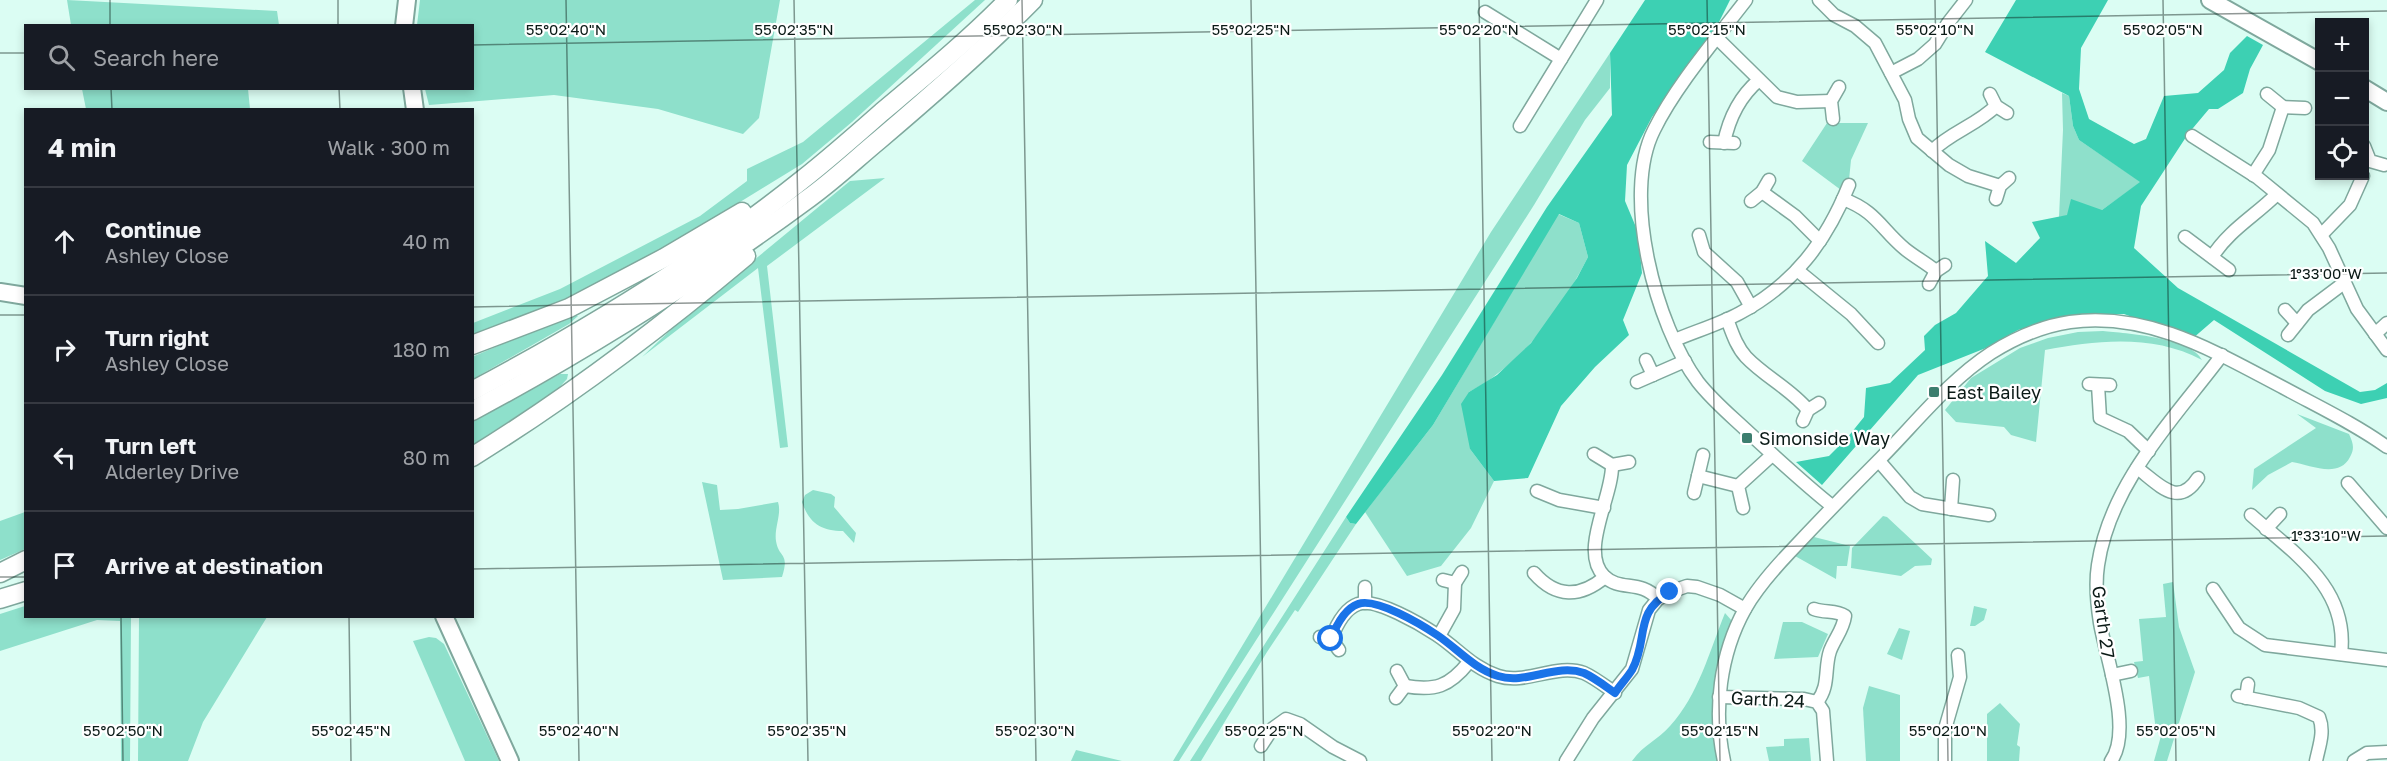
<!DOCTYPE html>
<html lang="en">
<head>
<meta charset="utf-8">
<style>
  body { margin:0; font-family:"Golos Text",sans-serif; background:#20242c; color:#f1f3f6 }
  .controls { position:absolute; right:18px; top:18px; display:grid; overflow:hidden; border-radius:0px; box-shadow:0 3px 9px #0003 }
  .controls button { width:54px; height:54px; display:grid; place-items:center; padding:0; border:0; border-bottom:2px solid #363941; background:#171b24; color:#f1f3f6; font:30px sans-serif }
  .stop { position:absolute; width:18px; height:18px; margin:-14px; border:4px solid #1a73e8; border-radius:50%; background:#fff }
  .stop.end { background:#1a73e8; border-color:#fff; box-shadow:0 2px 6px #0008 }
  .list { margin:0; padding:0; list-style:none }
  h2 { display:flex; justify-content:space-between; align-items:center; height:78px; margin:0; padding:0 24px; font-size:26px }
  h2 small { font-size:20px; font-weight:400; color:#9ea1a6 }
  .list li { display:grid; grid-template-columns:39px 1fr auto; gap:18px; align-items:center; box-sizing:border-box; height:108px; padding:0 24px; border-top:2px solid #363941 }
  .list b { display:block; font-size:22px; white-space:nowrap }
  .list p { margin:0; font-size:20px; white-space:nowrap; color:#9ea1a6 }
  .list em { font-size:20px; font-style:normal; color:#9ea1a6 }
  .icon { flex:none; width:33px; height:33px; fill:none; stroke:currentColor; stroke-width:2; stroke-linecap:round; stroke-linejoin:round }
  .map { position:relative; flex:none; width:2387px; height:761px; overflow:hidden }
  .search { position:absolute; background:#171b24; box-shadow:0 3px 9px #0003; left:24px; top:24px; width:450px; height:66px; display:flex; align-items:center; gap:15px; box-sizing:border-box; padding:0 21px; border-radius:0px; color:#9ea1a6; font-size:22px }
  .panel { position:absolute; background:#171b24; box-shadow:0 3px 9px #0003; left:24px; top:108px; width:450px; height:510px; border-radius:0px }
  .map>svg:first-child { display:block }
</style>
</head>
<body>
<div class="map">
<svg width="2387" height="761" viewBox="0 0 2387 761">
  <rect width="100%" height="100%" fill="#dbfdf3"/>
  <g fill="#8ee0cb">
    <polygon points="67,0 277,11 279,25 71,25"/>
    <polygon points="420,0 780,0 759,118 743,134 658,109 554,95 429,105 425,89 472,88 472,26 417,25"/>
    <polygon points="975,0 985,0 852,122 802,164 675,242 552,308 473,338 473,323 560,289 700,216 747,181 747,169 803,142"/>
    <polygon points="1610,53 1610,88 1585,120 1534,205 1179,761 1173,761 1491,232"/>
    <polygon points="82,89 248,89 250,109 86,109"/>
    <polygon points="2062,93 2069,96 2073,126 2079,140 2141,182 2102,210 2059,217 2063,130"/>
    <polygon points="1827,123 1868,123 1851,160 1849,180 1841,190 1802,161"/>
    <polygon points="885,178 767,266 788,447 780,448 758,268 642,357 679,322 850,181"/>
    <path d="M1558 214 1579 223 1588 257C1566 300 1536 345 1497 374 1489 381 1479 386 1469 392L1470 449 1494 481 1471 528 1441 566 1407 576 1365 512 1433 425Z"/>
    <polygon points="572,314 578,316 569,324 473,379 472,357"/>
    <path d="M2103 331C2125 333 2192 338 2202 360 2154 334 2097 340 2045 350L2036 442 2011 435 2004 427 1956 422 1945 410 1971 378 2020 348 2048 338 2078 332Z"/>
    <polygon points="560,374 568,374 567,379 557,390 473,445 473,419"/>
    <path d="M2297 414 2349 434C2353 443 2355 448 2350 457 2339 479 2310 465 2292 462L2268 475 2252 490 2254 469 2316 428Z"/>
    <path d="M702 482 717 485 720 510 738 509 778 502C782 514 774 528 776 541 779 559 790 552 782 577L723 580Z"/>
    <path d="M813 490 831 494 835 497 834 507 856 533 854 543 843 531C821 531 809 523 802 502L805 495Z"/>
    <polygon points="25,512 25,549 0,560 0,521"/>
    <polygon points="1883,516 1887,517 1932,559 1931,565 1915,566 1901,576 1851,568 1852,548"/>
    <polygon points="1346,517 1350,523 1356,524 1298,612 1295,610 1267,652 1201,761 1190,761"/>
    <polygon points="1814,537 1850,546 1847,566 1837,566 1836,579 1795,556"/>
    <polygon points="2173,582 2179,627 2195,672 2167,761 2154,761 2161,736 2156,731 2149,676 2138,678 2134,662 2143,661 2139,619 2166,617 2163,584"/>
    <polygon points="25,606 26,616 131,617 130,761 121,761 120,621 97,620 0,651 0,614"/>
    <polygon points="1974,606 1987,609 1984,620 1975,626 1970,626"/>
    <path d="M1725 613 1732 621C1727 636 1721 651 1717 666 1710 696 1713 731 1718 761H1632C1644 744 1658 740 1670 726 1698 696 1710 650 1725 613Z"/>
    <polygon points="139,617 267,617 203,722 188,761 138,761"/>
    <polygon points="1783,622 1802,622 1828,634 1818,657 1774,659"/>
    <polygon points="1899,628 1910,631 1902,660 1887,654"/>
    <polygon points="429,637 436,638 444,644 499,761 465,761 413,641"/>
    <polygon points="1869,686 1900,695 1900,761 1866,761 1863,708"/>
    <polygon points="2000,703 2020,724 2017,745 2020,747 2019,761 1987,761 1987,714"/>
    <polygon points="1809,738 1811,761 1769,761 1766,747 1784,746 1784,739"/>
    <polygon points="1076,750 1122,761 1071,761"/>
  </g>
  <g fill="#3dd0b3">
    <polygon points="1645,0 1730,0 1718,24 1652,117 1627,165 1625,201 1638,232 1642,273 1623,320 1629,335 1595,367 1561,406 1528,478 1494,481 1470,449 1461,404 1469,392 1497,375 1531,343 1577,278 1588,257 1579,223 1559,214 1433,425 1356,524 1350,523 1346,517 1442,375 1547,207 1612,115 1610,53"/>
    <polygon points="2016,0 2108,0 2081,48 2079,89 2089,119 2134,144 2146,139 2164,96 2198,93 2224,70 2230,53 2247,36 2263,45 2250,69 2243,93 2218,109 2209,109 2188,134 2141,206 2134,248 2178,288 2360,392 2375,390 2387,383 2387,398 2361,404 2325,391 2214,320 2192,339 2124,314 2073,315 2018,330 1986,348 1918,375 1822,485 1796,462 1829,456 1847,438 1864,417 1866,388 1890,383 1925,350 1924,336 1935,325 1956,313 1988,276 1985,241 2016,263 2040,238 2032,222 2067,215 2071,199 2102,210 2140,182 2079,140 2073,126 2069,96 1985,52"/>
  </g>
  <g fill="none" stroke-linecap="round" stroke-linejoin="round">
    <g stroke="#7fa89d" stroke-width="15">
      <g id="minor">
        <path d="M1746 0C1716 39 1675 87 1654 130 1621 195 1656 326 1698 382 1712 400 1730 415 1746 430 1774 456 1802 482 1832 506"/>
        <polyline points="1819,0 1834,15 1855,26 1875,43 1905,100 1909,119 1917,138 1949,165 1968,176 2000,186"/>
        <polyline points="1485,12 1561,59"/>
        <polyline points="1717,38 1777,97 1797,102 1831,101"/>
        <polyline points="1891,73 1918,59 1935,44 1948,23 1966,0"/>
        <polyline points="1990,94 1996,106 2007,113"/>
        <polyline points="2267,94 2283,107 2305,108"/>
        <polyline points="1833,119 1831,101 1839,87"/>
        <polyline points="1520,126 1597,0"/>
        <polyline points="2192,136 2258,178 2313,223 2329,248 2357,309 2387,350"/>
        <polyline points="1710,142 1734,143"/>
        <path d="M1724 143C1729 118 1739 97 1759 80"/>
        <polyline points="2364,146 2370,161 2384,165"/>
        <path d="M1932 151C1951 132 1977 125 1996 106"/>
        <polyline points="2253,175 2269,150 2283,107"/>
        <polyline points="1762,192 1795,216 1820,241"/>
        <path d="M1843 199C1876 211 1881 229 1905 249 1915 257 1926 263 1936 271"/>
        <polyline points="1996,199 2000,186 2009,178"/>
        <polyline points="1751,201 1762,192 1769,180"/>
        <polyline points="2322,234 2350,205 2363,176"/>
        <polyline points="1699,235 1704,252 1737,282 1751,307"/>
        <polyline points="2185,237 2229,270"/>
        <path d="M2212 257C2229 230 2255 216 2277 194"/>
        <polyline points="1797,270 1851,314 1878,343"/>
        <polyline points="1929,284 1936,271 1945,265"/>
        <polyline points="2285,310 2297,323"/>
        <path d="M1727 319C1732 332 1736 346 1746 357 1765 377 1791 389 1808 410"/>
        <polyline points="2375,334 2387,323"/>
        <polyline points="2288,335 2308,310 2344,283"/>
        <path d="M1675 340C1696 331 1720 324 1740 313 1794 284 1826 242 1849 185"/>
        <polyline points="1646,360 1653,375"/>
        <polyline points="1637,382 1685,361"/>
        <polyline points="2089,384 2110,385"/>
        <polyline points="2098,385 2100,418 2128,431 2149,451"/>
        <polyline points="1803,421 1808,410 1819,403"/>
        <polyline points="1594,454 1612,465 1629,462"/>
        <polyline points="1879,461 1910,497 1922,504 1989,515"/>
        <path d="M1612 465C1613 496 1579 551 1604 576 1620 592 1640 579 1658 599"/>
        <path d="M2137 468C2159 484 2178 509 2198 478"/>
        <polyline points="1698,476 1738,486"/>
        <polyline points="2348,483 2387,528"/>
        <polyline points="1537,491 1559,500 1604,508"/>
        <polyline points="1694,493 1703,455"/>
        <polyline points="1743,508 1738,486 1772,455"/>
        <polyline points="1951,509 1953,480"/>
        <path d="M2251 515C2295 554 2349 588 2341 654"/>
        <polyline points="2266,529 2280,514"/>
        <path d="M1534 573C1556 598 1580 598 1605 577"/>
        <polyline points="1443,580 1455,583 1462,572"/>
        <polyline points="1365,587 1365,603"/>
        <polyline points="2213,589 2239,628 2265,645 2387,660"/>
        <path d="M1814 609C1825 613 1836 610 1845 616 1843 630 1835 638 1830 651 1824 669 1830 686 1817 702"/>
        <polyline points="1439,636 1454,609 1455,583"/>
        <polyline points="1320,637 1331,639 1339,650"/>
        <path d="M1331 639C1336 626 1344 609 1358 604 1375 597 1422 625 1437 635 1458 649 1473 668 1498 676 1526 685 1556 663 1584 673 1595 678 1605 686 1615 693"/>
        <polyline points="2112,675 2131,671"/>
        <path d="M1405 686C1435 691 1449 687 1469 662"/>
        <path d="M2238 696 2299 708 2319 717C2325 732 2319 746 2316 761"/>
        <polyline points="1719,697 1804,699 1817,702 1823,711 1827,761"/>
        <polyline points="1396,698 1405,686 1397,671"/>
        <polyline points="2246,698 2248,684"/>
        <polyline points="1261,746 1272,729 1286,719 1300,724 1333,747 1360,761"/>
        <polyline points="1566,761 1593,718 1632,669 1649,610 1658,599 1670,592 1687,586 1697,587 1720,595 1745,609"/>
        <path d="M1724 761C1713 711 1720 654 1745 609 1757 588 1772 571 1789 553 1818 522 1848 491 1878 461 1914 425 1948 381 1991 353 2015 338 2043 326 2070 322 2149 311 2217 353 2284 388 2319 407 2355 424 2387 447"/>
        <polyline points="1945,761 1945,729 1960,677 1958,655"/>
        <path d="M2111 761C2133 731 2106 658 2100 623 2097 604 2095 584 2098 565 2110 483 2174 419 2222 355"/>
        <polyline points="2354,761 2367,753 2387,752"/>
      </g>
    </g>
    <g stroke="#7fa89d" stroke-width="20">
      <g id="major">
        <polyline points="2210,0 2320,62"/>
        <polyline points="404,26 407,0"/>
        <polyline points="412,88 415,110"/>
        <polyline points="2364,88 2387,102"/>
        <polyline points="0,292 26,296"/>
        <polyline points="444,616 510,761"/>
      </g>
    </g>
    <g stroke="#7fa89d" stroke-width="21">
      <g id="highway">
        <polyline points="472,345 569,308 664,258 742,212"/>
        <path d="M472 391C587 330 701 261 802 180 830 158 856 135 882 112 925 76 969 40 1008 0"/>
        <path d="M472 411C590 348 702 277 809 198 834 180 856 159 879 140 932 95 984 50 1033 0"/>
        <path d="M472 457C569 397 659 329 746 256"/>
        <polyline points="0,573 26,560"/>
        <polyline points="0,599 26,591"/>
      </g>
    </g>
    <use href="#minor" stroke="#fff" stroke-width="12"/>
    <use href="#major" stroke="#fff" stroke-width="16"/>
    <use href="#highway" stroke="#fff" stroke-width="18"/>
  </g>
  <g fill="none" stroke-linecap="round" stroke-linejoin="round">
    <path stroke="#1a73e8" stroke-width="8" d="M1331 639C1336 626 1344 609 1358 604 1376 597 1422 625 1437 635 1458 649 1473 668 1498 676 1526 685 1556 663 1584 673 1595 678 1605 686 1615 693 1620 685 1627 678 1632 670 1649 639 1633 613 1670 592"/>
  </g>
  <path fill="none" stroke="#0a1a16" stroke-width="1.5" stroke-opacity="0.45" d="M110 0V26M338 0V26M566 0 579 761M794 0 808 761M1022 0 1036 761M1251 0 1264 761M1479 0 1492 761M1707 0 1720 761M1935 0 1948 761M2163 0 2176 761M472 45 2387 11M0 53H26M111 88 112 110M339 88 340 110M472 307 2387 273M0 315H26M472 569 2387 536M0 577H26M121 616 123 761M349 616 351 761"/>
  <g fill="#3d7e6f" stroke="#fff" stroke-width="2">
    <rect x="1928" y="386" width="12" height="12" rx="3"/>
    <rect x="1741" y="432" width="12" height="12" rx="3"/>
  </g>
  <g text-anchor="middle" dominant-baseline="central" stroke-width="4.5" stroke-linejoin="round" paint-order="stroke">
    <g font-size="18" fill="#0a1a16" stroke="#fff" text-anchor="start">
      <text x="1946" y="392">East Bailey</text>
      <text x="1759" y="438">Simonside Way</text>
    </g>
    <g font-size="18" fill="#0a1a16" stroke="#fff">
      <text transform="translate(2104 622) rotate(82)">Garth 27</text>
      <text transform="translate(1768 699) rotate(3)">Garth 24</text>
    </g>
  </g>
  <g font-size="15" text-anchor="middle" fill="#0a1a16" stroke="#fff" stroke-width="4.5" stroke-linejoin="round" paint-order="stroke">
    <text x="566" y="35">55°02'40"N</text>
    <text x="794" y="35">55°02'35"N</text>
    <text x="1023" y="35">55°02'30"N</text>
    <text x="1251" y="35">55°02'25"N</text>
    <text x="1479" y="35">55°02'20"N</text>
    <text x="1707" y="35">55°02'15"N</text>
    <text x="1935" y="35">55°02'10"N</text>
    <text x="2163" y="35">55°02'05"N</text>
    <text x="2326" y="279">1°33'00"W</text>
    <text x="2326" y="541">1°33'10"W</text>
    <text x="123" y="736">55°02'50"N</text>
    <text x="351" y="736">55°02'45"N</text>
    <text x="579" y="736">55°02'40"N</text>
    <text x="807" y="736">55°02'35"N</text>
    <text x="1035" y="736">55°02'30"N</text>
    <text x="1264" y="736">55°02'25"N</text>
    <text x="1492" y="736">55°02'20"N</text>
    <text x="1720" y="736">55°02'15"N</text>
    <text x="1948" y="736">55°02'10"N</text>
    <text x="2176" y="736">55°02'05"N</text>
  </g>
</svg>
<div class="controls">
<button>+</button>
<button>−</button>
<button><svg class="icon" aria-label="locate" viewBox="0 0 24 24"><circle cx="12" cy="12" r="6"/><path d="M12 2v4M12 18v4M2 12h4M18 12h4"/></svg></button>
</div>
<div class="stop" style="left:1331px;top:639px"></div>
<div class="stop end" style="left:1670px;top:592px"></div>
<div class="search"><svg class="icon" aria-label="search" viewBox="0 0 24 24"><circle cx="10" cy="10" r="6"/><path d="M15 15l6 6"/></svg>Search here</div>
<section class="panel">
<h2>4 min<small>Walk · 300 m</small></h2>
<ul class="list">
<li><svg class="icon" aria-label="ahead" viewBox="0 0 24 24"><path d="M12 20V5M6 11l6-6 6 6"/></svg><div><b>Continue</b><p>Ashley Close</p></div><em>40 m</em></li>
<li><svg class="icon" aria-label="right" viewBox="0 0 24 24"><path d="M7 20v-9h11M14 6l5 5-5 5"/></svg><div><b>Turn right</b><p>Ashley Close</p></div><em>180 m</em></li>
<li><svg class="icon" aria-label="left" viewBox="0 0 24 24"><path d="M17 20v-9H6M10 6l-5 5 5 5"/></svg><div><b>Turn left</b><p>Alderley Drive</p></div><em>80 m</em></li>
<li><svg class="icon" aria-label="arrive" viewBox="0 0 24 24"><path d="M6 21V4h12l-3 4 3 4H6"/></svg><div><b>Arrive at destination</b></div></li>
</ul>
</section>
</div>
</body>
</html>
